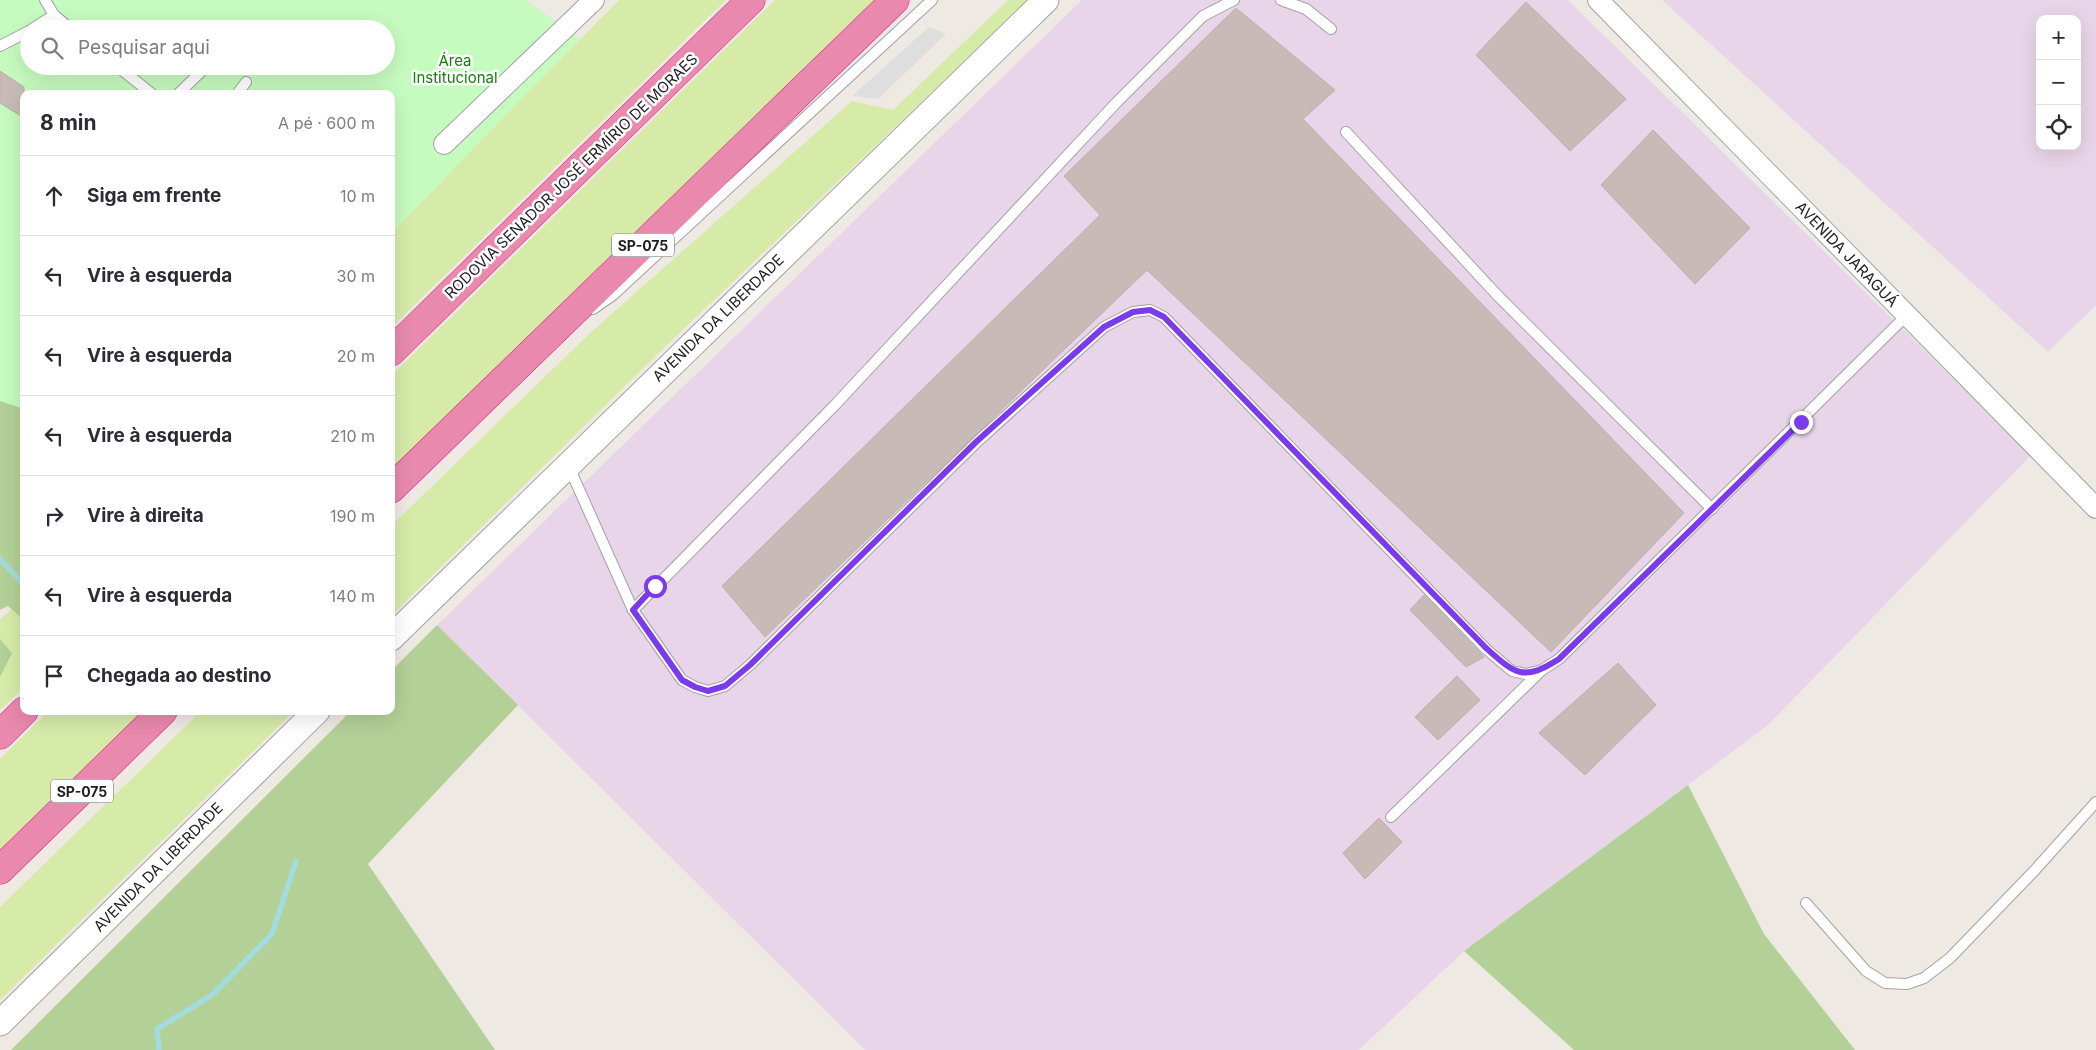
<!DOCTYPE html>
<html lang="pt">
<head>
<meta charset="utf-8">
<style>
  body { margin:0; font-family:Inter,sans-serif; background:#f7f7f7; color:#2b2b33 }
  .controls { position:absolute; right:15px; top:15px; display:grid; overflow:hidden; border-radius:10px; box-shadow:0 5px 20px #0002 }
  .controls button { width:45px; height:45px; display:grid; place-items:center; padding:0; border:0; border-bottom:1px solid #e1e1e2; background:#fff; color:#2b2b33; font:25px sans-serif }
  .stop { position:absolute; width:15px; height:15px; margin:-11px; border:4px solid #7c3aed; border-radius:50%; background:#fff }
  .stop.end { background:#7c3aed; border-color:#fff; box-shadow:0 1px 5px #0008 }
  .list { margin:0; padding:0; list-style:none }
  h2 { display:flex; justify-content:space-between; align-items:center; height:65px; margin:0; padding:0 20px; font-size:21px }
  h2 small { font-size:16px; font-weight:400; color:#7c7c81 }
  .list li { display:grid; grid-template-columns:32px 1fr auto; gap:15px; align-items:center; box-sizing:border-box; height:80px; padding:0 20px; border-top:1px solid #e1e1e2 }
  .list b { display:block; font-size:19px; white-space:nowrap }
  .list em { font-size:16px; font-style:normal; color:#7c7c81 }
  .icon { flex:none; width:28px; height:28px; fill:none; stroke:currentColor; stroke-width:2; stroke-linecap:round; stroke-linejoin:round }
  .map { position:relative; flex:none; width:2096px; height:1050px; overflow:hidden }
  .search { position:absolute; background:#fff; box-shadow:0 5px 20px #0002; left:20px; top:20px; width:375px; height:55px; display:flex; align-items:center; gap:12px; box-sizing:border-box; padding:0 18px; border-radius:28px; color:#7c7c81; font-size:19px }
  .panel { position:absolute; background:#fff; box-shadow:0 5px 20px #0002; left:20px; top:90px; width:375px; height:625px; border-radius:10px }
  .map>svg:first-child { display:block }
</style>
</head>
<body>
<div class="map">
<svg width="2096" height="1050" viewBox="0 0 2096 1050">
  <rect width="100%" height="100%" fill="#efe9e4"/>
  <g fill="#e9d5e9" fill-rule="evenodd">
    <polygon points="1082,0 1568,0 2031,455 1767,726 1464,951 1359,1050 865,1050 437,625"/>
    <path d="M1662 0H2096V305L2048 352ZM2040 19H2077V146H2040Z"/>
  </g>
  <g fill="#d6eba8">
    <polygon points="619,0 726,0 391,328 391,230"/>
    <polygon points="775,0 879,0 391,475 391,376"/>
    <polygon points="1008,0 1028,0 671,341 391,616 391,526 589,334 852,101 893,110"/>
    <polygon points="24,597 24,687 0,710 0,620"/>
    <polygon points="49,711 150,711 0,857 0,759"/>
    <polygon points="201,711 294,711 0,1000 0,907"/>
  </g>
  <g fill="#b3d097">
    <polygon points="0,242 24,265 24,620 8,606 0,610"/>
    <polygon points="437,625 518,705 368,864 495,1050 11,1050 351,711 391,711 391,671"/>
    <polygon points="0,639 12,653 0,677"/>
    <polygon points="1688,785 1764,934 1855,1050 1574,1050 1464,951"/>
  </g>
  <path fill="#c6fbbf" fill-rule="evenodd" d="M0 0H525L580 38 391 234V94H24V409L0 401ZM29 29H386V66H29Z"/>
  <polygon fill="#dedede" points="929,27 946,34 878,99 852,96"/>
  <g fill="none" stroke-linecap="round" stroke-linejoin="round">
    <g stroke="#a3dcde" stroke-width="5.5">
      <polyline points="0,559 24,585"/>
      <polyline points="159,1050 157,1029 212,995 272,934 296,861"/>
    </g>
  </g>
  <g fill="#c7bab7" stroke="#c2ada6">
    <polygon points="1526,2 1626,99 1570,151 1476,55"/>
    <polygon points="1236,8 1335,90 1303,119 1684,513 1551,652 1147,270 765,637 722,586 1100,215 1064,176"/>
    <polygon points="0,71 24,87 24,118 0,103"/>
    <polygon points="1653,130 1750,228 1695,284 1601,185"/>
    <polygon points="1424,595 1481,654 1484,657 1466,667 1410,610"/>
    <polygon points="1618,663 1656,705 1585,775 1539,733"/>
    <polygon points="1457,676 1480,700 1438,740 1415,717"/>
    <polygon points="1379,818 1402,842 1365,879 1343,853"/>
  </g>
  <g fill="none" stroke-linecap="round" stroke-linejoin="round">
    <g stroke="#a2a2a2" stroke-width="12">
      <g id="service">
        <polyline points="45,0 54,15 71,29"/>
        <polyline points="1234,0 1203,16 1117,102 835,405 633,610 682,680 695,687 708,691 725,686 750,665 977,442 1104,327 1133,312 1150,310 1164,317 1486,649 1512,671 1526,674 1542,670 1559,659 1907,315"/>
        <polyline points="1281,0 1306,9 1331,29"/>
        <polyline points="32,29 54,15"/>
        <polyline points="0,46 29,31"/>
        <polyline points="117,66 152,94"/>
        <polyline points="178,94 207,66"/>
        <polyline points="237,94 246,82"/>
        <polyline points="1346,132 1498,296 1712,509"/>
        <polyline points="593,309 613,295 932,0"/>
        <polyline points="569,467 633,610"/>
        <polyline points="1391,817 1541,671"/>
        <polyline points="1806,903 1866,971 1885,983 1907,984 1924,978 1950,958 2035,870 2096,802"/>
      </g>
    </g>
    <g stroke="#a2a2a2" stroke-width="22">
      <g id="minor">
        <polyline points="1598,0 2096,508"/>
        <polyline points="444,144 594,0"/>
      </g>
    </g>
    <g stroke="#a2a2a2" stroke-width="27">
      <g id="tertiary">
        <polyline points="391,638 1046,0"/>
        <polyline points="0,1023 317,711"/>
      </g>
    </g>
    <g stroke="#e01f85" stroke-width="29">
      <g id="motorway">
        <polyline points="391,352 751,0"/>
        <polyline points="391,489 895,0"/>
        <polyline points="0,735 24,711"/>
        <polyline points="0,870 163,711"/>
      </g>
    </g>
    <use href="#service" stroke="#fff" stroke-width="10"/>
    <use href="#minor" stroke="#fff" stroke-width="20"/>
    <use href="#tertiary" stroke="#fff" stroke-width="25"/>
    <use href="#motorway" stroke="#e989ad" stroke-width="28"/>
  </g>
  <g fill="none" stroke-linecap="round" stroke-linejoin="round">
    <path stroke="#7c3aed" stroke-width="6" d="M655 586 633 610 682 680 695 687 708 691 725 686 750 665 976 442 1104 327 1133 312 1150 310 1164 317 1486 648C1515 674 1523 682 1559 659L1801 422"/>
  </g>
  <g text-anchor="middle" dominant-baseline="central" stroke-width="5" stroke-linejoin="round" paint-order="stroke">
    <g fill="#fff" stroke="#626262" stroke-width="1">
      <rect x="612" y="233.5" width="62" height="23" rx="4"/>
      <rect x="51" y="779.5" width="62" height="23" rx="4"/>
    </g>
    <g font-size="14" font-weight="bold" fill="#1e1e1e">
      <text x="643" y="245">SP-075</text>
      <text x="82" y="791">SP-075</text>
    </g>
    <g font-size="15" fill="#158008" stroke="#fff">
      <text x="455" y="60">Área<tspan x="455" dy="17">Institucional</tspan></text>
    </g>
    <g font-size="15" fill="#1e1e1e" stroke="#fff">
      <text transform="translate(571 176) rotate(-44)">RODOVIA SENADOR JOSÉ ERMÍRIO DE MORAES</text>
      <text transform="translate(1847 254) rotate(46)">AVENIDA JARAGUÁ</text>
      <text transform="translate(718 318) rotate(-44)">AVENIDA DA LIBERDADE</text>
      <text transform="translate(158 867) rotate(-45)">AVENIDA DA LIBERDADE</text>
    </g>
  </g>
</svg>
<div class="controls">
<button>+</button>
<button>−</button>
<button><svg class="icon" aria-label="locate" viewBox="0 0 24 24"><circle cx="12" cy="12" r="6"/><path d="M12 2v4M12 18v4M2 12h4M18 12h4"/></svg></button>
</div>
<div class="stop" style="left:655px;top:586px"></div>
<div class="stop end" style="left:1801px;top:422px"></div>
<div class="search"><svg class="icon" aria-label="search" viewBox="0 0 24 24"><circle cx="10" cy="10" r="6"/><path d="M15 15l6 6"/></svg>Pesquisar aqui</div>
<section class="panel">
<h2>8 min<small>A pé · 600 m</small></h2>
<ul class="list">
<li><svg class="icon" aria-label="ahead" viewBox="0 0 24 24"><path d="M12 20V5M6 11l6-6 6 6"/></svg><div><b>Siga em frente</b></div><em>10 m</em></li>
<li><svg class="icon" aria-label="left" viewBox="0 0 24 24"><path d="M17 20v-9H6M10 6l-5 5 5 5"/></svg><div><b>Vire à esquerda</b></div><em>30 m</em></li>
<li><svg class="icon" aria-label="left" viewBox="0 0 24 24"><path d="M17 20v-9H6M10 6l-5 5 5 5"/></svg><div><b>Vire à esquerda</b></div><em>20 m</em></li>
<li><svg class="icon" aria-label="left" viewBox="0 0 24 24"><path d="M17 20v-9H6M10 6l-5 5 5 5"/></svg><div><b>Vire à esquerda</b></div><em>210 m</em></li>
<li><svg class="icon" aria-label="right" viewBox="0 0 24 24"><path d="M7 20v-9h11M14 6l5 5-5 5"/></svg><div><b>Vire à direita</b></div><em>190 m</em></li>
<li><svg class="icon" aria-label="left" viewBox="0 0 24 24"><path d="M17 20v-9H6M10 6l-5 5 5 5"/></svg><div><b>Vire à esquerda</b></div><em>140 m</em></li>
<li><svg class="icon" aria-label="arrive" viewBox="0 0 24 24"><path d="M6 21V4h12l-3 4 3 4H6"/></svg><div><b>Chegada ao destino</b></div></li>
</ul>
</section>
</div>
</body>
</html>
